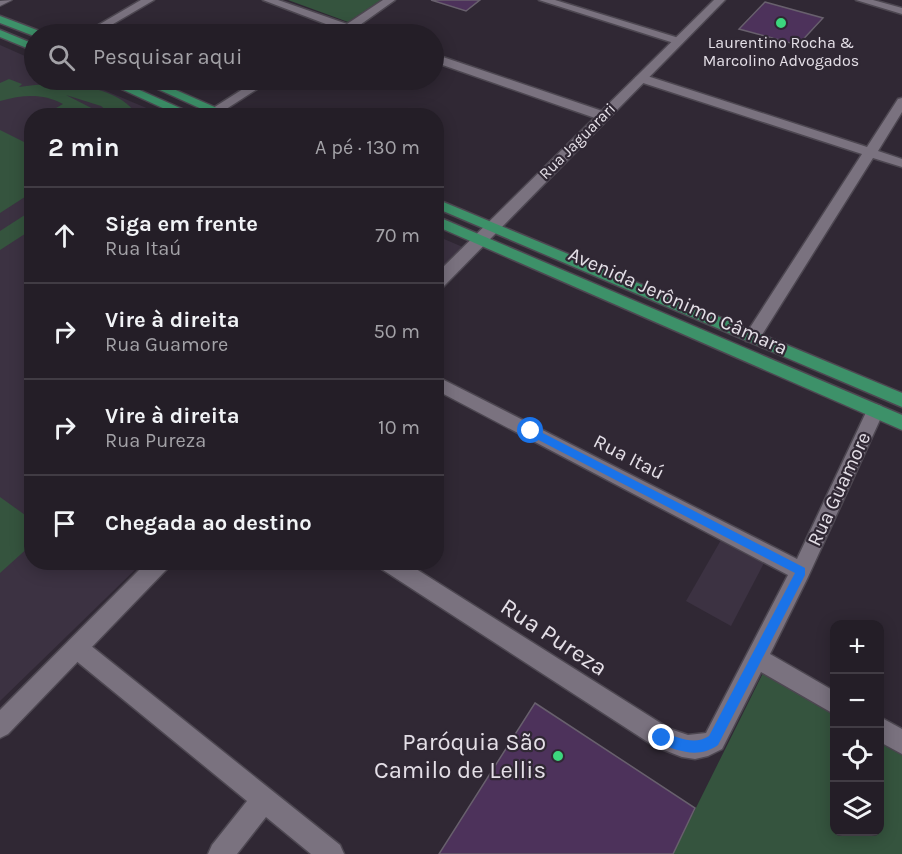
<!DOCTYPE html>
<html lang="pt">
<head>
<meta charset="utf-8">
<style>
  body { margin:0; font-family:Karla,sans-serif; background:#2c272f; color:#f1f3f6 }
  .controls { position:absolute; right:18px; bottom:18px; display:grid; overflow:hidden; border-radius:12px; box-shadow:0 3px 15px #0003 }
  .controls button { width:54px; height:54px; display:grid; place-items:center; padding:0; border:0; border-bottom:2px solid #413c44; background:#241e27; color:#f1f3f6; font:30px sans-serif }
  .stop { position:absolute; width:18px; height:18px; margin:-14px; border:4px solid #1a73e8; border-radius:50%; background:#fff }
  .stop.end { background:#1a73e8; border-color:#fff; box-shadow:0 2px 6px #0008 }
  .list { margin:0; padding:0; list-style:none }
  h2 { display:flex; justify-content:space-between; align-items:center; height:78px; margin:0; padding:0 24px; font-size:26px }
  h2 small { font-size:20px; font-weight:400; color:#a3a2a7 }
  .list li { display:grid; grid-template-columns:39px 1fr auto; gap:18px; align-items:center; box-sizing:border-box; height:96px; padding:0 24px; border-top:2px solid #413c44 }
  .list b { display:block; font-size:22px; white-space:nowrap }
  .list p { margin:0; font-size:20px; white-space:nowrap; color:#a3a2a7 }
  .list em { font-size:20px; font-style:normal; color:#a3a2a7 }
  .icon { flex:none; width:33px; height:33px; fill:none; stroke:currentColor; stroke-width:2; stroke-linecap:round; stroke-linejoin:round }
  .map { position:relative; flex:none; width:902px; height:854px; overflow:hidden }
  .search { position:absolute; background:#241e27; box-shadow:0 3px 15px #0003; left:24px; top:24px; width:420px; height:66px; display:flex; align-items:center; gap:15px; box-sizing:border-box; padding:0 21px; border-radius:33px; color:#a3a2a7; font-size:22px }
  .panel { position:absolute; background:#241e27; box-shadow:0 3px 15px #0003; left:24px; top:108px; width:420px; height:462px; border-radius:24px }
  .map>svg:first-child { display:block }
</style>
</head>
<body>
<div class="map">
<svg width="902" height="854" viewBox="0 0 902 854">
  <rect width="100%" height="100%" fill="#302834"/>
  <g fill="#3c3242">
    <polygon points="0,45 34,60 34,80 80,80 163,115 32,116 32,562 142,563 0,701"/>
    <polygon points="437,236 465,248 437,276"/>
    <polygon points="721,540 764,563 731,626 686,601"/>
  </g>
  <g fill="#35543e">
    <polygon points="288,0 381,0 348,22"/>
    <path d="M9 79 22 84 19 87C53 81 116 82 137 115H112L101 106 66 95 105 115H87L71 108 57 115H44L63 104C42 93 23 95 0 101V83Z"/>
    <polygon points="0,130 32,146 31,193 0,213"/>
    <polygon points="31,211 31,230 0,250 0,231"/>
    <polygon points="0,497 32,520 31,545 0,573"/>
    <polygon points="763,673 834,714 834,832 880,832 880,741 902,754 902,854 673,854"/>
  </g>
  <g fill="#4d325b" stroke="#68606d" stroke-width="1.5">
    <polygon points="431,0 480,0 466,11"/>
    <polygon points="765,2 823,18 798,45 739,29"/>
    <polygon points="535,703 695,808 673,854 439,854"/>
  </g>
  <g fill="none" stroke-linecap="round" stroke-linejoin="round">
    <g stroke="#4d4751" stroke-width="2">
      <polygon id="service" points="12,0 0,6 0,1"/>
    </g>
    <g stroke="#4d4751" stroke-width="3">
      <g id="minor">
        <polygon points="141,0 154,0 96,34 83,34"/>
        <polygon points="263,0 278,0 347,24 383,0 395,0 357,27 369,32 370,34 349,32 338,34 336,32 339,29"/>
        <polygon points="539,0 555,0 682,39 684,41 682,43 674,43"/>
        <polygon points="434,54 608,113 609,116 608,119 598,119 434,62"/>
        <polygon points="641,74 867,147 898,99 902,98 902,112 878,151 902,159 902,167 873,158 758,341 746,341 744,337 862,154 637,81 635,78"/>
        <polygon points="257,80 271,80 220,113 216,114 210,110"/>
        <polygon points="436,376 797,559 869,406 875,404 881,406 884,411 808,577 770,654 834,691 834,714 761,672 722,749 708,756 695,759 682,757 654,746 380,568 377,562 405,562 670,729 688,735 706,733 788,575 436,390"/>
        <polygon points="77,638 85,641 340,845 344,854 311,854 266,817 237,854 208,854 212,845 247,801 69,655 66,648 69,641"/>
        <polygon points="880,717 902,729 902,754 880,742"/>
      </g>
    </g>
    <g stroke="#4d4751" stroke-width="3">
      <g id="secondary">
        <polygon points="714,0 725,0 442,288 436,289 436,274"/>
        <polygon points="856,0 873,0 902,8 902,14"/>
        <polygon points="147,562 171,562 168,568 8,734 0,738 0,710"/>
      </g>
    </g>
    <g stroke="#4d4751" stroke-width="3">
      <g id="primary">
        <polygon points="0,16 42,32 44,34 34,36 0,23"/>
        <polygon points="0,30 34,44 34,51 0,37"/>
        <polygon points="102,80 117,80 198,116 180,116"/>
        <polygon points="138,80 153,80 235,116 217,116"/>
        <polygon points="436,199 902,393 902,407 436,208"/>
        <polygon points="436,216 902,415 902,430 436,226"/>
      </g>
    </g>
    <use href="#service" fill="#7a727f" fill-rule="evenodd"/>
    <use href="#minor" fill="#7a727f" fill-rule="evenodd"/>
    <use href="#secondary" fill="#7a727f" fill-rule="evenodd"/>
    <use href="#primary" fill="#3d9169" fill-rule="evenodd"/>
  </g>
  <path fill="#1a73e8" d="M531 427 805 568V575L718 745C698 759 679 751 658 743L656 738 658 734 662 732C678 737 694 746 709 736L795 573 527 434 526 431Z"/>
  <g fill="#3cd77e" stroke="#302834" stroke-width="2">
    <circle cx="781" cy="23" r="6"/>
    <circle cx="558" cy="756" r="6"/>
  </g>
  <g text-anchor="middle" dominant-baseline="central" stroke-width="4.5" stroke-linejoin="round" paint-order="stroke">
    <g font-size="16" fill="#e4dfe7" stroke="#302834">
      <text x="781" y="42">Laurentino Rocha &amp;<tspan x="781" dy="18">Marcolino Advogados</tspan></text>
    </g>
    <g font-size="16" fill="#e4dfe7" stroke="#302834">
      <text transform="translate(577 141) rotate(-45)">Rua Jaguarari</text>
    </g>
    <g font-size="20" fill="#e4dfe7" stroke="#302834">
      <text transform="translate(678 301) rotate(24)">Avenida Jerônimo Câmara</text>
      <text transform="translate(629 457) rotate(27)">Rua Itaú</text>
      <text transform="translate(839 489) rotate(-65)">Rua Guamore</text>
    </g>
    <g font-size="24" fill="#e4dfe7" stroke="#302834">
      <text transform="translate(554 637) rotate(33)">Rua Pureza</text>
    </g>
    <g font-size="24" fill="#e4dfe7" stroke="#302834" text-anchor="end">
      <text x="546" y="742">Paróquia São<tspan x="546" dy="28">Camilo de Lellis</tspan></text>
    </g>
  </g>
</svg>
<div class="controls">
<button>+</button>
<button>−</button>
<button><svg class="icon" aria-label="locate" viewBox="0 0 24 24"><circle cx="12" cy="12" r="6"/><path d="M12 2v4M12 18v4M2 12h4M18 12h4"/></svg></button>
<button><svg class="icon" aria-label="layers" viewBox="0 0 24 24"><path d="M12 4l9 5-9 5-9-5zM3 14l9 5 9-5"/></svg></button>
</div>
<div class="stop" style="left:531px;top:431px"></div>
<div class="stop end" style="left:662px;top:738px"></div>
<div class="search"><svg class="icon" aria-label="search" viewBox="0 0 24 24"><circle cx="10" cy="10" r="6"/><path d="M15 15l6 6"/></svg>Pesquisar aqui</div>
<section class="panel">
<h2>2 min<small>A pé · 130 m</small></h2>
<ul class="list">
<li><svg class="icon" aria-label="ahead" viewBox="0 0 24 24"><path d="M12 20V5M6 11l6-6 6 6"/></svg><div><b>Siga em frente</b><p>Rua Itaú</p></div><em>70 m</em></li>
<li><svg class="icon" aria-label="right" viewBox="0 0 24 24"><path d="M7 20v-9h11M14 6l5 5-5 5"/></svg><div><b>Vire à direita</b><p>Rua Guamore</p></div><em>50 m</em></li>
<li><svg class="icon" aria-label="right" viewBox="0 0 24 24"><path d="M7 20v-9h11M14 6l5 5-5 5"/></svg><div><b>Vire à direita</b><p>Rua Pureza</p></div><em>10 m</em></li>
<li><svg class="icon" aria-label="arrive" viewBox="0 0 24 24"><path d="M6 21V4h12l-3 4 3 4H6"/></svg><div><b>Chegada ao destino</b></div></li>
</ul>
</section>
</div>
</body>
</html>
